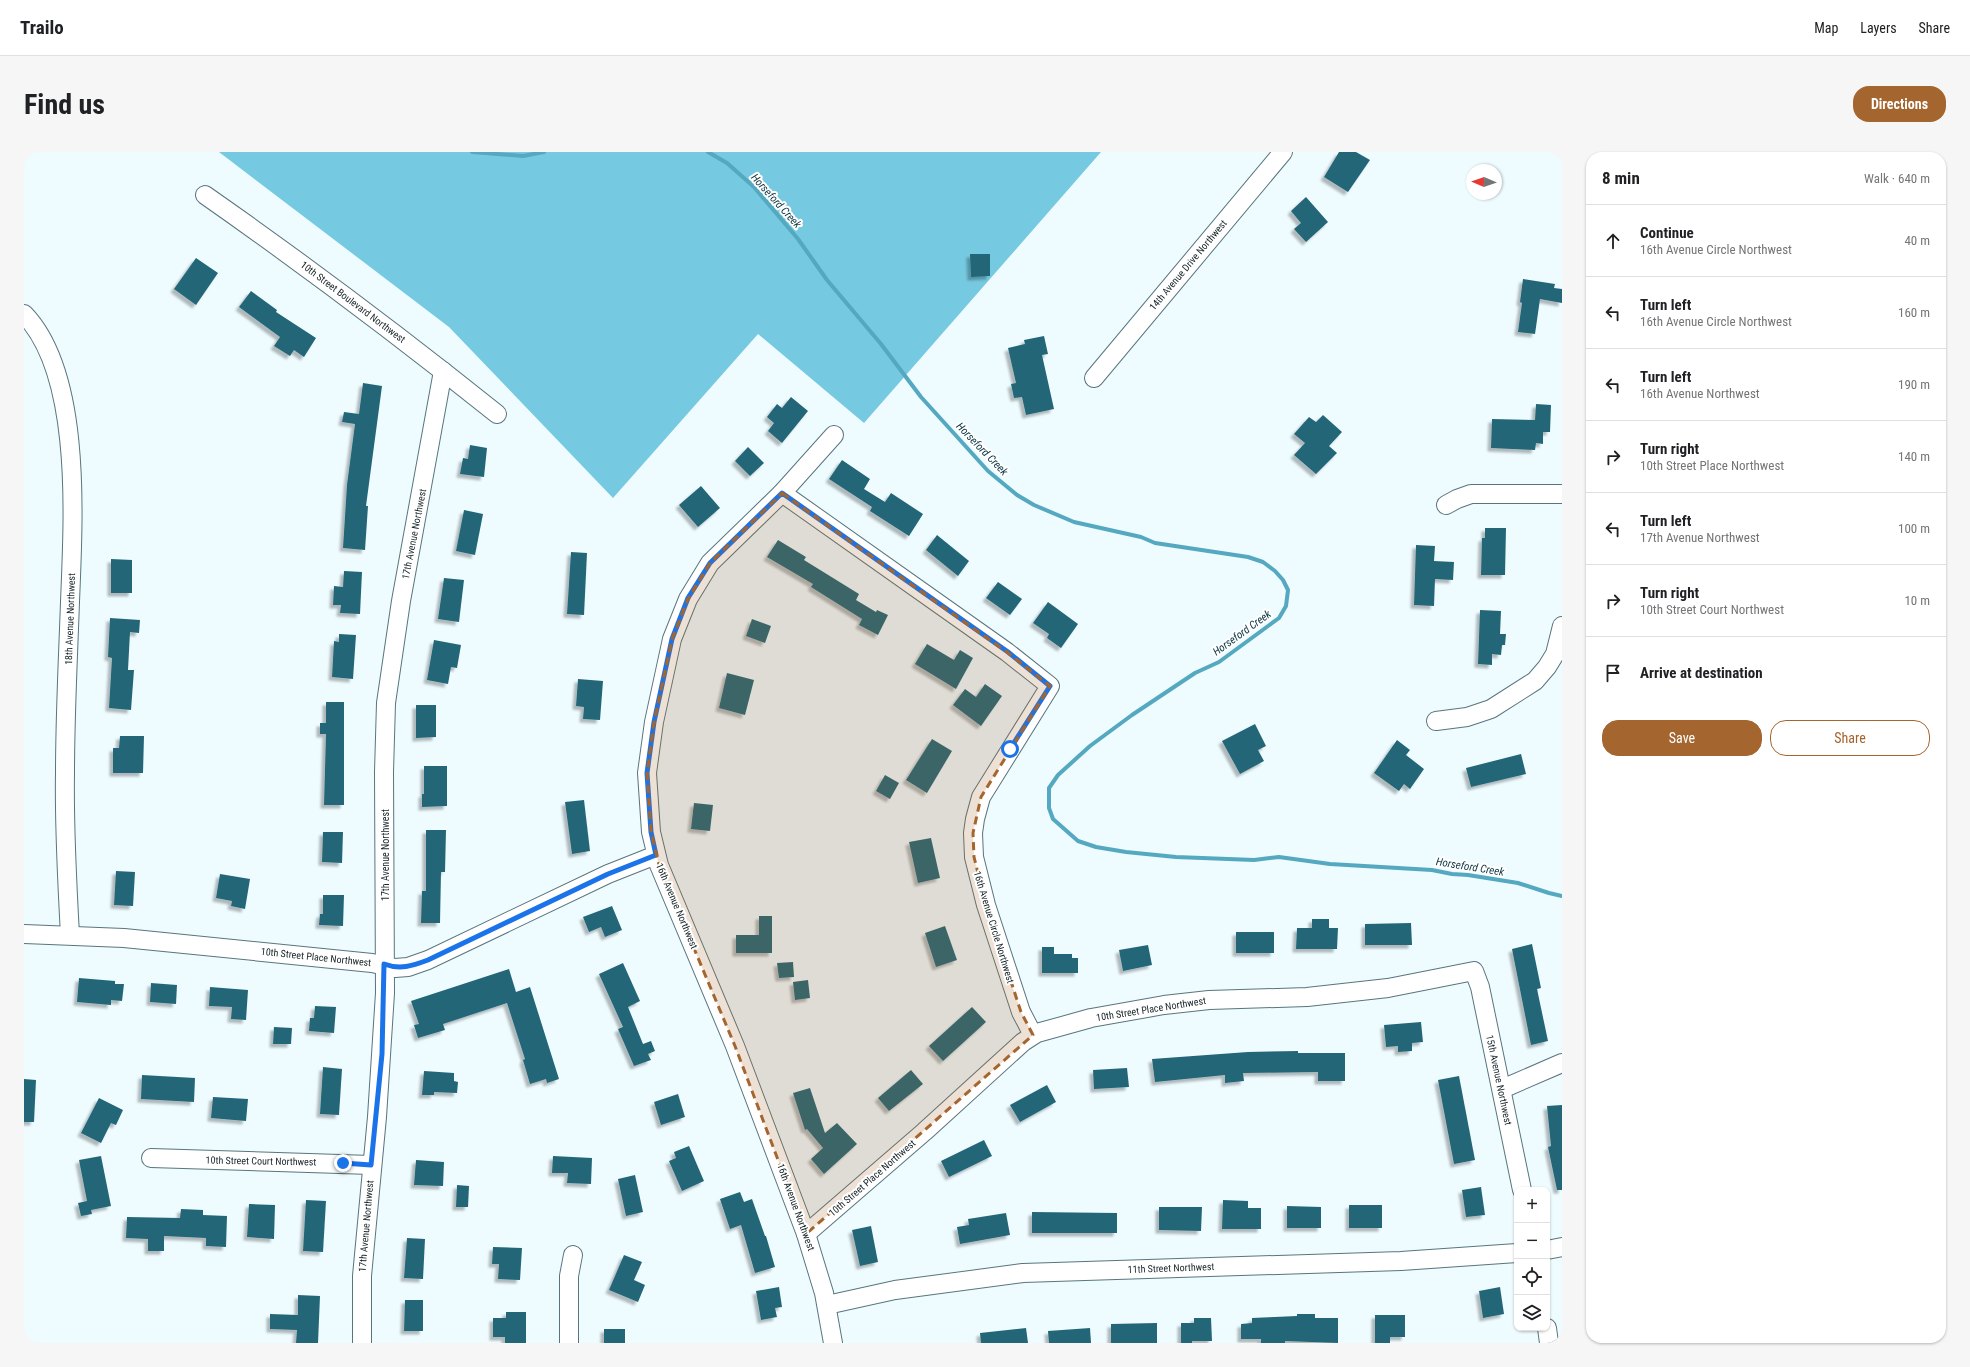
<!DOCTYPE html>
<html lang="en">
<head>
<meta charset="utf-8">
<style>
  body { margin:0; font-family:"Roboto Condensed",sans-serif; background:#f6f6f6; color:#202124 }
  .controls { position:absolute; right:12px; bottom:12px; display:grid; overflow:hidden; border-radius:8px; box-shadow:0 1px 3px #0004 }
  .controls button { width:36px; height:36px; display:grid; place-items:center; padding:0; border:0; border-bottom:1px solid #e0e0e0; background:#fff; color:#202124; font:20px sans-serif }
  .compass { position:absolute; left:1442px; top:12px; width:36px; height:36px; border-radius:50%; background:#fff; box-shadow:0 1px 3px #0004; rotate:272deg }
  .stop { position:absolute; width:12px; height:12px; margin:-9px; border:3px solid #1a73e8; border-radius:50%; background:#fff }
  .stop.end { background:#1a73e8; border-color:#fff; box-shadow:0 1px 4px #0008 }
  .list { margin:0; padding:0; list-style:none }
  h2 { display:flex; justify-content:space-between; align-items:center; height:52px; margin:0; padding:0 16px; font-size:17px }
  h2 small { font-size:13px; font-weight:400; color:#757577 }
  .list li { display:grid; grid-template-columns:26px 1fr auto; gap:12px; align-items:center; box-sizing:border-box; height:72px; padding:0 16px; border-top:1px solid #e0e0e0 }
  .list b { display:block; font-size:15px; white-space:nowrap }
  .list p { margin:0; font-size:13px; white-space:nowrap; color:#757577 }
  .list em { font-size:13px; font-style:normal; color:#757577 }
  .actions { display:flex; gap:8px; padding:12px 16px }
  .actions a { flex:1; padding:9px 0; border:1px solid #a5652e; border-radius:16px; text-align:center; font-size:14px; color:#a5652e }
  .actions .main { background:#a5652e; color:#fff }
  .icon { flex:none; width:22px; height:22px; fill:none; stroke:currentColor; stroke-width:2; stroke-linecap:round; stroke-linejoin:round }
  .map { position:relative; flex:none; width:1538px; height:1191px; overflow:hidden; border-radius:16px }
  header { display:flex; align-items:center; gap:24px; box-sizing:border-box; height:56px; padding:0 20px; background:#fff; border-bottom:1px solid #e0e0e0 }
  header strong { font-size:19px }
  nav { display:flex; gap:22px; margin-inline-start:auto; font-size:14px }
  .intro { display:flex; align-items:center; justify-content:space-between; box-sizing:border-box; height:96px; padding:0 24px }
  h1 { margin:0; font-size:28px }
  .button { padding:10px 18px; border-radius:16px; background:#a5652e; color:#fff; font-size:14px; font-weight:700 }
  main { display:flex; gap:24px; padding:0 24px }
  aside { flex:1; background:#fff; border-radius:16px; box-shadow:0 1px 3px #0004 }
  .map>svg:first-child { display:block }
</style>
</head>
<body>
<header>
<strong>Trailo</strong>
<nav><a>Map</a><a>Layers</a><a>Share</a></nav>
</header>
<div class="intro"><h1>Find us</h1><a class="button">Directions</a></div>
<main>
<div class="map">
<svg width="1538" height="1191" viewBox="0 0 1538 1191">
  <defs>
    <filter id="shadow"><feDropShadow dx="-3.5" dy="3.5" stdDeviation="1" flood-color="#0004"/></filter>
  </defs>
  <rect width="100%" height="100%" fill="#eefbff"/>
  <polygon fill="#75c9e0" points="195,0 1077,0 840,271 734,182 589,346 425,175"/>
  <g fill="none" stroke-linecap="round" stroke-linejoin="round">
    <g stroke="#54a8bf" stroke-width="4">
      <polyline points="448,0 499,4 520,0"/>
      <polyline points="684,0 703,11 730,35 774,87 803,128 857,192 897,245 964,319 993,343 1010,353 1050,370 1117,385 1131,391 1224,405 1239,410 1251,419 1259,428 1264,438 1262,454 1255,466 1195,510 1171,521 1108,563 1066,594 1034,623 1025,636 1025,656 1029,667 1054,689 1072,695 1102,700 1152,705 1230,708 1255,705 1306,712 1408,718 1428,722 1444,723 1494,731 1525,741 1538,744"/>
    </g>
  </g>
  <g fill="#246677" filter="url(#shadow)">
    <polygon points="1315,0 1332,0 1346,8 1324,40 1300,25"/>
    <polygon points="1282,45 1304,70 1282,90 1270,77 1277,71 1267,59"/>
    <polygon points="946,102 966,102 966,124 947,125"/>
    <polygon points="172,106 194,121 172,153 150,137"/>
    <polygon points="1499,127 1531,132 1530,136 1538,137 1538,151 1516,147 1511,182 1494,180 1498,151 1496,150"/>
    <polygon points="227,139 253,158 252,160 292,186 280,205 270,198 266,204 250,194 256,185 215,155"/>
    <polygon points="1020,184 1024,202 1018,203 1030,257 1002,263 998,245 990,246 987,232 992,231 984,196 1001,192 1000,188"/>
    <polygon points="339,231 358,234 342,354 344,354 341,398 319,396 323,333 331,272 318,270 320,260 335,262"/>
    <polygon points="767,245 784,259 758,291 744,279 750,271 743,265 753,252 758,256"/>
    <polygon points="1512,252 1527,253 1526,280 1519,280 1519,292 1512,291 1511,298 1467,296 1468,267 1511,268"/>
    <polygon points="1299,263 1318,280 1305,294 1313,301 1292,322 1270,303 1281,291 1270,282 1285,265 1292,270"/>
    <polygon points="446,293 463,296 460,325 436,322 439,306 444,307"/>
    <polygon points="724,295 740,311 726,324 711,309"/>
    <polygon points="818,308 846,327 840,337 861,350 867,341 899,362 885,384 846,359 848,355 805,327"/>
    <polygon points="677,334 696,356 674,375 655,353"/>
    <polygon points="440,358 459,362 451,403 432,399"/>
    <polygon points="1461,376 1482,376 1481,423 1457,423 1458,386 1461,386"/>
    <polygon points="913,383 945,409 934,424 902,398"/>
    <polygon points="754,388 782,405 780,408 835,442 832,448 852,460 853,458 864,463 854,483 835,473 838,467 787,435 789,432 743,405"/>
    <polygon points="1392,393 1411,394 1410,409 1430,410 1429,428 1411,427 1410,454 1390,453"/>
    <polygon points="547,400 563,401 560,463 543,462"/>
    <polygon points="87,407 108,408 108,441 87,441"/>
    <polygon points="320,419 338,420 336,462 316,461 317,453 309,453 310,434 319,435"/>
    <polygon points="420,426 440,428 435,470 414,467"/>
    <polygon points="974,430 998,447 986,463 962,446"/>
    <polygon points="1024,450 1054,472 1037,496 1023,486 1025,482 1009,471"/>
    <polygon points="1456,458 1477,459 1476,482 1482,482 1481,493 1478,493 1477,503 1468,502 1468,513 1454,512"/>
    <polygon points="86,466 116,468 115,481 106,480 104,518 110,518 107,558 85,556 88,506 84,505"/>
    <polygon points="728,467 747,474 741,491 722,484"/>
    <polygon points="315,482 332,483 329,527 308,525 310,489 315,490"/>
    <polygon points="410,488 437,493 433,516 427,515 424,532 403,528"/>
    <polygon points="903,492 930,508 936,498 949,506 932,537 891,512"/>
    <polygon points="703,521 730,528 721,563 695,556"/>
    <polygon points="554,527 579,529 576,568 559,567 560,555 552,554"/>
    <polygon points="961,532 978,544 957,574 929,553 941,537 952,545"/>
    <polygon points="302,550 320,550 320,653 300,653 302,582 296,582 296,571 302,571"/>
    <polygon points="392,553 412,553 412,585 392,586"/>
    <polygon points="1231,572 1242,594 1234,598 1240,609 1216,622 1198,589"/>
    <polygon points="96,584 120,584 119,621 89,621 89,596 95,596"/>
    <polygon points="908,587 928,599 903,641 882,628"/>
    <polygon points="1373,588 1386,598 1382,603 1400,617 1386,637 1380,632 1375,639 1350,621"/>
    <polygon points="1497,602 1502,622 1447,635 1442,616"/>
    <polygon points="400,614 423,614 423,654 398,655 398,642 400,642"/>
    <polygon points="861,623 875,631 866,647 852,639"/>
    <polygon points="560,648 566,699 548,702 541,650"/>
    <polygon points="670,651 689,653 686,679 667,677"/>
    <polygon points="402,678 422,678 421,720 417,720 416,771 397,771 398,739 402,739"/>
    <polygon points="299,680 319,680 318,711 298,710"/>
    <polygon points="907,686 916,726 894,731 885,690"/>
    <polygon points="92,719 111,720 109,754 90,753"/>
    <polygon points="196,722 226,727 221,757 207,754 208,749 192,746"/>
    <polygon points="299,743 320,743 319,774 295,773 296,762 299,762"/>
    <polygon points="588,754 598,778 581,785 577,775 565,780 559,765"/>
    <polygon points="735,764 748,764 748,801 712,801 712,783 735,783"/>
    <polygon points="1288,767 1305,767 1305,776 1314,776 1313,797 1272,797 1273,776 1288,776"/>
    <polygon points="1387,771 1388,793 1341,793 1341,772"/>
    <polygon points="921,774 933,808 912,815 901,781"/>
    <rect x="1212" y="780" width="38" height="21"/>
    <polygon points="1508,792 1517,836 1513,837 1524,889 1507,893 1488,797"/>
    <polygon points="1124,793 1128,813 1099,819 1095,798"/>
    <polygon points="1018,795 1030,795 1030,802 1048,802 1048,806 1054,806 1054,821 1018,821"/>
    <polygon points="769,810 770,825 755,826 753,811"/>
    <polygon points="599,811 616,849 604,855 619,892 627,889 631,899 624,902 627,908 610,914 594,877 599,875 575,822"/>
    <polygon points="485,817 492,840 506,835 535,927 523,931 522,927 506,932 499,908 501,907 483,851 419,872 421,878 394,886 390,873 395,872 387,849"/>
    <polygon points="55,826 91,829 91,832 100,832 98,849 87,848 87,853 53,850"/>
    <polygon points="784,828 786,846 771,848 769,830"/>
    <polygon points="127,831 153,833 152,852 126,850"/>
    <polygon points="186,835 224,838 222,868 207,867 208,855 185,854"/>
    <polygon points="291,854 312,855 310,881 285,879 286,866 290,866"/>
    <polygon points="948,855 962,870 919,909 905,894"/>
    <polygon points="1397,870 1399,890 1388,891 1388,899 1374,900 1374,894 1362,895 1360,873"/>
    <polygon points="250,875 268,876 267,892 249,892"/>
    <polygon points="1274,899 1274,901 1321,901 1321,929 1294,929 1294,920 1219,921 1220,929 1201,931 1201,923 1131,930 1128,907 1224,900"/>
    <polygon points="299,915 318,917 315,963 296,962"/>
    <polygon points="1103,916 1105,935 1070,937 1069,918"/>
    <polygon points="887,918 899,932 865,959 854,946"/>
    <polygon points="400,919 430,921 430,929 434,930 433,941 410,940 410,943 398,943"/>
    <polygon points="118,923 171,926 170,950 117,947"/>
    <polygon points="1435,924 1451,1008 1430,1012 1414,928"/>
    <polygon points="0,927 12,928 10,970 0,970"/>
    <polygon points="1023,933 1032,950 996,970 986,953"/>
    <polygon points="786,936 801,981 813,971 833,992 800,1022 787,1007 799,996 783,977 781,978 769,941"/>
    <polygon points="654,942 661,965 637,973 630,950"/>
    <polygon points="189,945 224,947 222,969 187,966"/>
    <polygon points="75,946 99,958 92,973 87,971 77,991 57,981"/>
    <polygon points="1538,953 1538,1038 1533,1038 1524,995 1527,994 1523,954"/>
    <polygon points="960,988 968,1004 925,1025 917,1009"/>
    <polygon points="665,994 680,1029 658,1039 645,1009 652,1006 650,1000"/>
    <polygon points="77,1004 87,1054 67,1058 68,1062 57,1064 54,1051 63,1049 55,1008"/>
    <polygon points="529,1004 568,1006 567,1032 543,1031 544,1021 528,1021"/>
    <polygon points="392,1008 420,1010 419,1034 390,1033"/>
    <polygon points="611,1023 619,1060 602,1064 594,1027"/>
    <polygon points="433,1033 445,1034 444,1055 432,1055"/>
    <polygon points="1457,1035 1461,1063 1442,1065 1438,1038"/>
    <polygon points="716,1040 720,1050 728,1047 741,1084 742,1084 751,1115 731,1121 717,1073 706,1077 696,1047"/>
    <polygon points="282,1048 302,1049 299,1100 279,1099"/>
    <polygon points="1199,1048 1224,1049 1224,1056 1237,1056 1237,1077 1198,1077"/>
    <polygon points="225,1052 251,1053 250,1087 223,1085"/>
    <rect x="1325" y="1053" width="33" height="23"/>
    <polygon points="1263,1054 1297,1055 1297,1076 1263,1076"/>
    <polygon points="1135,1055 1178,1055 1177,1079 1135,1078"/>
    <polygon points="157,1057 179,1058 179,1063 203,1064 202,1095 182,1094 182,1086 140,1084 140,1099 124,1099 124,1087 102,1086 103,1065 156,1066"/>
    <polygon points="1008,1060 1093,1061 1093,1081 1008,1081"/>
    <polygon points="982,1061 986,1083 936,1092 933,1075 945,1073 944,1067"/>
    <polygon points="847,1074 854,1110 836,1114 828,1078"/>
    <polygon points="383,1086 401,1087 399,1127 380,1126"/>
    <polygon points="469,1095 498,1096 496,1128 474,1127 475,1112 468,1112"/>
    <polygon points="600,1103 618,1110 610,1128 621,1133 614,1150 585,1138"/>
    <polygon points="755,1135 758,1155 751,1156 753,1165 737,1168 732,1139"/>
    <polygon points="1476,1135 1480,1162 1459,1166 1455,1139"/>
    <polygon points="274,1143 296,1144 294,1191 272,1191 273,1178 246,1177 246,1162 274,1163"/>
    <polygon points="381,1148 399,1148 399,1179 380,1179"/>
    <polygon points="482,1160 502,1160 502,1191 481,1191 481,1185 469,1185 469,1166 482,1166"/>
    <polygon points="1273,1162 1291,1162 1291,1166 1314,1166 1314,1191 1261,1189 1261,1191 1237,1191 1237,1187 1217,1187 1217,1172 1228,1171 1228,1166 1273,1164"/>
    <polygon points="1351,1163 1381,1163 1381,1185 1366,1185 1366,1191 1351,1191"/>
    <polygon points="1170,1166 1187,1166 1188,1189 1168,1189 1168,1191 1157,1191 1157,1171 1170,1171"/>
    <polygon points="1133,1171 1133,1191 1087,1191 1087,1172"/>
    <polygon points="1002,1176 1004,1191 957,1191 956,1181"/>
    <polygon points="1066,1176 1067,1191 1025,1191 1024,1179"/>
    <rect x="580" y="1177" width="21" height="14"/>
  </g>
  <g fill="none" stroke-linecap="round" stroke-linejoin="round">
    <g stroke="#58757e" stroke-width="20">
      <g id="minor">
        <path d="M181 43C281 113 378 186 473 262"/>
        <path d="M0 162C59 223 49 370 46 450 44 507 41 564 41 621 40 675 43 729 46 783"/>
        <polyline points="1070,226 1259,0"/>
        <polyline points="758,341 983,500 1026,534 957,645 951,667 949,681 950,705 962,753 997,860 1009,883"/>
        <polyline points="1422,353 1433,347 1447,342 1538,342"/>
        <polyline points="1412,569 1443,565 1467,557 1511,529 1523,515 1531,502 1538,474"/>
        <polyline points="0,782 100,786 348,811 371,816 384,815 404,808 584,722 632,703"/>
        <polyline points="1478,937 1538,911"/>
        <polyline points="127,1006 347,1013"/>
        <polyline points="782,1082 900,980 999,890 1013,881 1067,866 1140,853 1185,848 1283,845 1364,836 1450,819 1456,835 1498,1038"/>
        <polyline points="1523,1098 1538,1095"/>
        <polyline points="803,1153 871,1138 999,1121 1377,1109 1493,1101"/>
        <polyline points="1523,1176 1525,1191"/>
        <polyline points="338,1191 338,1124 353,965 361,841 360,620 362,551 377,449 419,219"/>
        <polyline points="545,1191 545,1124 549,1103"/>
        <polyline points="809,1191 800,1141 782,1082 711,894 635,713 627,680 623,621 630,570 648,487 664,447 686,411 758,341 810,283"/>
      </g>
    </g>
    <use href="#minor" stroke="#fff" stroke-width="18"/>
  </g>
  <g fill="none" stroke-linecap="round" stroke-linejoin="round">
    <path stroke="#1a73e8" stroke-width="5" d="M319 1011 347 1013 358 902 360 812C376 818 388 814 404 808L584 722 632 703 627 680 623 621 630 570 648 487 664 446 686 411 758 341 984 500 1026 534 986 597"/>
  </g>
  <path fill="#a5652e" fill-opacity="0.2" stroke="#a5652e" stroke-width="3" stroke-dasharray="8 5" stroke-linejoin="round" d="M758 341 983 500 1026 534 957 645 949 681 950 705 962 753 997 860 1009 883 782 1082 711 894 635 713 627 680 623 621 630 570 648 487 664 447 686 411Z"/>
  <g text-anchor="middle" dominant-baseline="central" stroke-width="4" stroke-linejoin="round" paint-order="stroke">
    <g font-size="10" fill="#182427" stroke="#fff">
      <text transform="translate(1164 113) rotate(-50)">14th Avenue Drive Northwest</text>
      <text transform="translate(329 150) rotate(37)">10th Street Boulevard Northwest</text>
      <text transform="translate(390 382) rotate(-79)">17th Avenue Northwest</text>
      <text transform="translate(46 467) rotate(-88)">18th Avenue Northwest</text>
      <text transform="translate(361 703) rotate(-90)">17th Avenue Northwest</text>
      <text transform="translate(653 754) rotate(67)">16th Avenue Northwest</text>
      <text transform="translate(970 775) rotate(73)">16th Avenue Circle Northwest</text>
      <text transform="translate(292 805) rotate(6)">10th Street Place Northwest</text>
      <text transform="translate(1127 857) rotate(-9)">10th Street Place Northwest</text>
      <text transform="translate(1475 928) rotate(78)">15th Avenue Northwest</text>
      <text transform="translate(237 1009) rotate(1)">10th Street Court Northwest</text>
      <text transform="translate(848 1026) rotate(-41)">10th Street Place Northwest</text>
      <text transform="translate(772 1055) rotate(70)">16th Avenue Northwest</text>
      <text transform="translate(342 1074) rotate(-85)">17th Avenue Northwest</text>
      <text transform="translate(1147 1116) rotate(-2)">11th Street Northwest</text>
    </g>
    <g font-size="11" font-style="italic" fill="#0d3640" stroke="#fff">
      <text transform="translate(752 49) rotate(48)">Horseford Creek</text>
      <text transform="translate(958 297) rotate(46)">Horseford Creek</text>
      <text transform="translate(1218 481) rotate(-36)">Horseford Creek</text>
      <text transform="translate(1446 715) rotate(9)">Horseford Creek</text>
    </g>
  </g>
</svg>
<div class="controls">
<button>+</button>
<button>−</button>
<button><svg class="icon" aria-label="locate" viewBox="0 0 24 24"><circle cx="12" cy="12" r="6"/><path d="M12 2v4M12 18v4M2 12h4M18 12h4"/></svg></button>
<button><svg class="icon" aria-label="layers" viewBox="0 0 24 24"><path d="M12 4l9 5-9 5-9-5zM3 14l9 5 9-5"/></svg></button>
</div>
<svg class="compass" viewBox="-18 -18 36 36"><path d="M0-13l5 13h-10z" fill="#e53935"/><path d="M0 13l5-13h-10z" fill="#757577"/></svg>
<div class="stop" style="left:986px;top:597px"></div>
<div class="stop end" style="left:319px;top:1011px"></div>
</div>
<aside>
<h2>8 min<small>Walk · 640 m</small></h2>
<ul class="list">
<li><svg class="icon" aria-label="ahead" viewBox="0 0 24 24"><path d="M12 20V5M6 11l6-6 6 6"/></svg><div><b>Continue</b><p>16th Avenue Circle Northwest</p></div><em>40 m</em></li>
<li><svg class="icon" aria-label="left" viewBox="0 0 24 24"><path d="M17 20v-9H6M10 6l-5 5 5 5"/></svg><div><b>Turn left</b><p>16th Avenue Circle Northwest</p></div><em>160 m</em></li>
<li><svg class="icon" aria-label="left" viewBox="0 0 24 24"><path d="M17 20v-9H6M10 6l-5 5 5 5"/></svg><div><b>Turn left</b><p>16th Avenue Northwest</p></div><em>190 m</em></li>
<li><svg class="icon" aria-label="right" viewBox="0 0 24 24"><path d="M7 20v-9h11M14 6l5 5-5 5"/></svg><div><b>Turn right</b><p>10th Street Place Northwest</p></div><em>140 m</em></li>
<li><svg class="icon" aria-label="left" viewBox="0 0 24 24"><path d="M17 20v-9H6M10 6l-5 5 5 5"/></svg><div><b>Turn left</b><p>17th Avenue Northwest</p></div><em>100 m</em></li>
<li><svg class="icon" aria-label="right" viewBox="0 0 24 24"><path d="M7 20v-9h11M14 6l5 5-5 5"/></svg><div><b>Turn right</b><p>10th Street Court Northwest</p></div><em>10 m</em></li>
<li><svg class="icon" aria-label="arrive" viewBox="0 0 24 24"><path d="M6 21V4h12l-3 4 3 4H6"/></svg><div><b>Arrive at destination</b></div></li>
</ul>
<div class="actions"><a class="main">Save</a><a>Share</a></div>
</aside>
</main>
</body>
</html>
